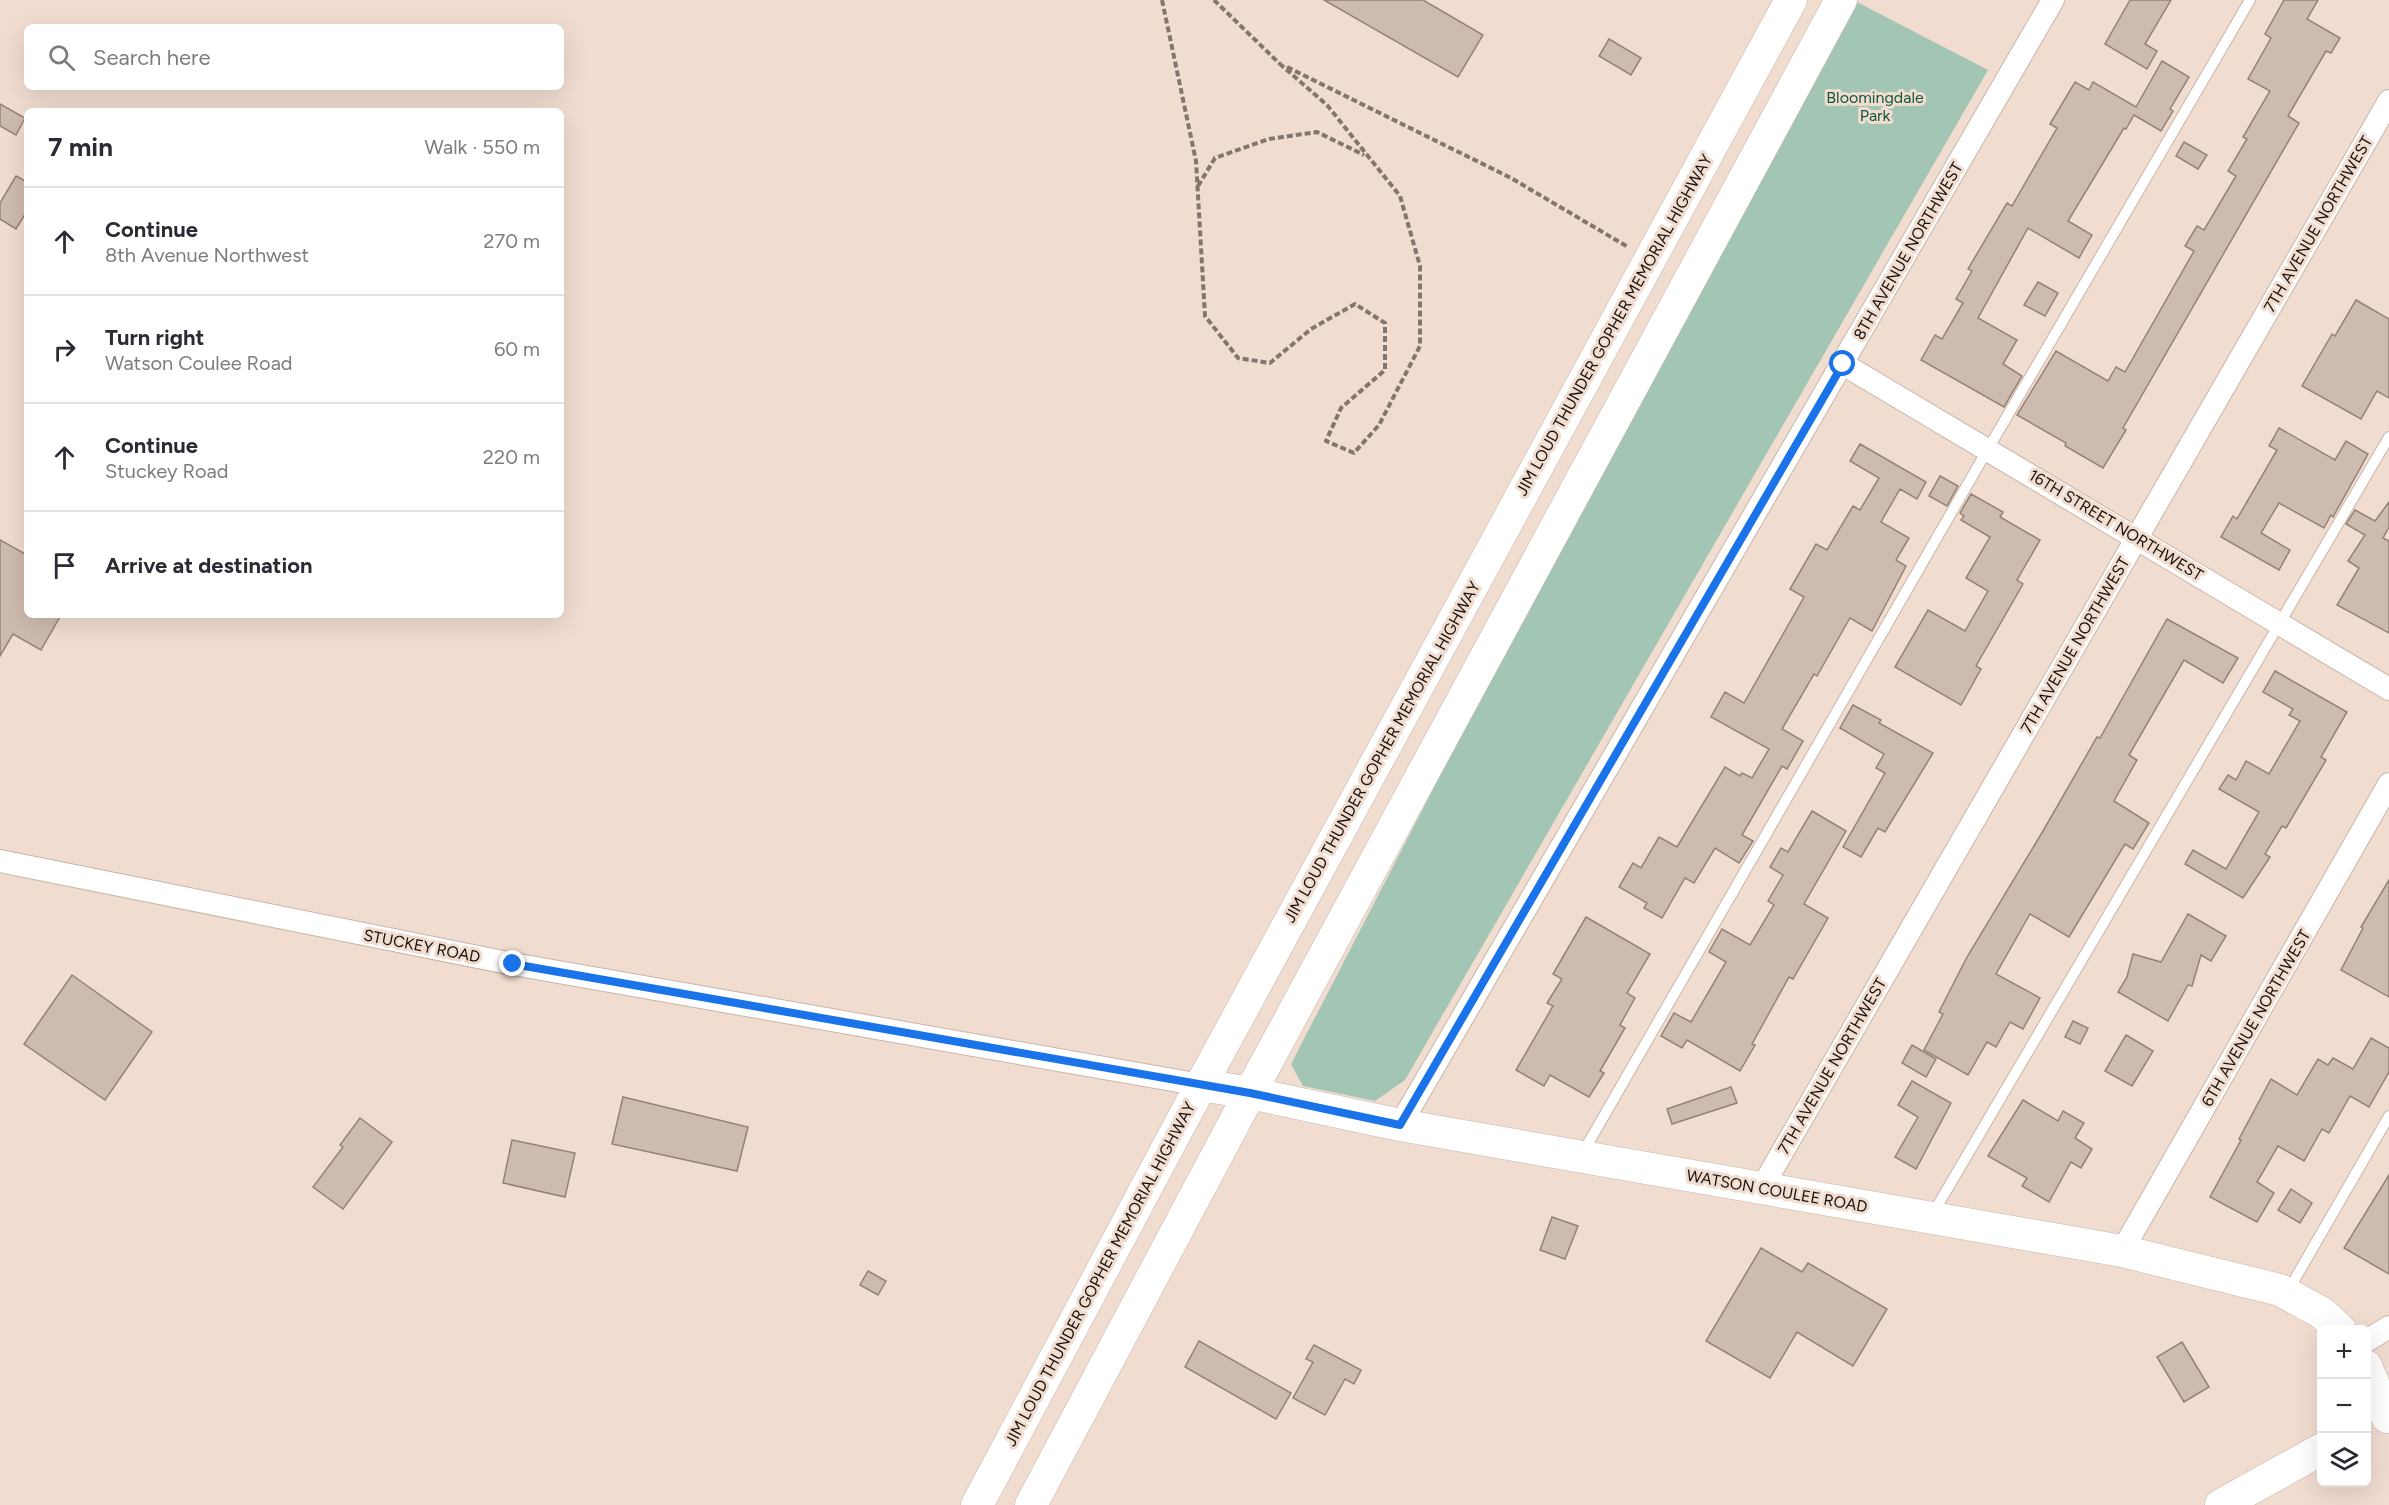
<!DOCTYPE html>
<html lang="en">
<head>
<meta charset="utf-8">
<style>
  body { margin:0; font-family:Figtree,sans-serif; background:#f2f2f3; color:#2b2b33 }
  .controls { position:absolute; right:18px; bottom:18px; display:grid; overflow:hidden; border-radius:9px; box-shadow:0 6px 24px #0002 }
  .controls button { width:54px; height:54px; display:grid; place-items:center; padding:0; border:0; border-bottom:2px solid #e1e1e2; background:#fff; color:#2b2b33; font:30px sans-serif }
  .stop { position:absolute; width:18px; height:18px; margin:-14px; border:4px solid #1a73e8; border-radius:50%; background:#fff }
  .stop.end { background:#1a73e8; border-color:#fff; box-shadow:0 2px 6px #0008 }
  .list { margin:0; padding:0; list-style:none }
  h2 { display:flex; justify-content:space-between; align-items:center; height:78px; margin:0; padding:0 24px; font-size:26px }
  h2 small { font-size:20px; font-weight:400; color:#7c7c81 }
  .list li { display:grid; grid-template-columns:39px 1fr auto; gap:18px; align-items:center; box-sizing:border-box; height:108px; padding:0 24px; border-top:2px solid #e1e1e2 }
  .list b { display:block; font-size:22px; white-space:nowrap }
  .list p { margin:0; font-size:20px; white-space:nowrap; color:#7c7c81 }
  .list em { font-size:20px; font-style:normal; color:#7c7c81 }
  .icon { flex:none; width:33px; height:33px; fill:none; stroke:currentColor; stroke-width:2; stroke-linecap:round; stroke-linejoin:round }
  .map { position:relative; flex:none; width:2389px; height:1505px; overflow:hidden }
  .search { position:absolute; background:#fff; box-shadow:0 6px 24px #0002; left:24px; top:24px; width:540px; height:66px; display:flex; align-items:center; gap:15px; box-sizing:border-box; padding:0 21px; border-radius:9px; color:#7c7c81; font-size:22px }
  .panel { position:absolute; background:#fff; box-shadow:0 6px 24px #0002; left:24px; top:108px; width:540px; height:510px; border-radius:9px }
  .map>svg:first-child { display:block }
</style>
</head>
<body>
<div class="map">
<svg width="2389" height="1505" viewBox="0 0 2389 1505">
  <rect width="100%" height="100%" fill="#f1dcd0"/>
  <polygon fill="#a3c5b4" points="1841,0 1853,0 1988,70 1405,1080 1375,1101 1303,1086 1291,1064"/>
  <g fill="#cebbaf" stroke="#958277" stroke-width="1.5">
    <polygon points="1324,0 1423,0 1483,35 1458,77"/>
    <polygon points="2130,0 2171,0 2145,44 2157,51 2147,69 2105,44"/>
    <polygon points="2284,0 2318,0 2307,19 2340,38 2331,53 2326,51 2288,116 2299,123 2123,428 2126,430 2103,468 2065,446 2066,443 2017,415 2056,351 2108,381 2116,367 2125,372 2194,251 2185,246 2197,226 2204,230 2236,176 2228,171 2247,139 2243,137 2270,91 2248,79 2271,38 2265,34"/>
    <polygon points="1609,39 1641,58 1631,75 1599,56"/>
    <polygon points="2162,61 2189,77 2170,109 2173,111 2161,131 2134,115 2126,129 2124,128 2068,221 2092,235 2079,258 2028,228 1978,318 2017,340 2003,364 2022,376 2004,407 1921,360 1935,335 1942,339 1963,303 1956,299 1972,271 1968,269 2007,203 2012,206 2057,128 2050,124 2075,82 2089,90 2093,82 2136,107"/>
    <polygon points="0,104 25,118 16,135 0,126"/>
    <polygon points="2184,142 2207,155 2198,169 2176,156"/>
    <polygon points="16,176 27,182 27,211 16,229 0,219 0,203"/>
    <polygon points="2038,282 2058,293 2045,316 2024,305"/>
    <polygon points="2356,300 2389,319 2389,398 2377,391 2361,419 2302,386 2332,334 2335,336"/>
    <polygon points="2279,428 2335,460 2346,441 2368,454 2333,517 2331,515 2324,528 2279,503 2261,533 2290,550 2279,570 2221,537 2233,516 2237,519 2277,450 2269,446"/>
    <polygon points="1860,444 1926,482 1917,499 1900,489 1881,522 1909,538 1896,560 1906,566 1872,631 1850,618 1817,676 1814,674 1782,729 1803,741 1787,769 1782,766 1742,835 1753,841 1739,863 1715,848 1694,883 1685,878 1662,918 1644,908 1647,903 1619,887 1633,863 1641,868 1659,837 1677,847 1725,767 1740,776 1742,773 1752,778 1769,749 1711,717 1725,692 1744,703 1804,597 1790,589 1816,544 1827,550 1853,506 1860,510 1879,478 1850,461"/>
    <polygon points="1940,476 1958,486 1947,506 1929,496"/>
    <polygon points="1971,494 2003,512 2000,517 2040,540 2017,580 2023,584 1976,666 1981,669 1961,705 1895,667 1928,610 1965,631 1988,591 1966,578 1990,537 1961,520 1964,516 1960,513"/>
    <polygon points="2389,502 2389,527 2383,538 2389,541 2389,633 2337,605 2359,568 2348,561 2365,535 2346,524 2355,510 2375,521"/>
    <polygon points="0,540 27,555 27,615 61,615 41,650 13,634 0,656"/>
    <polygon points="2167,619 2238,658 2223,683 2184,660 2129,755 2137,760 2114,801 2149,823 2133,849 2125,844 2069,937 2030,914 1996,974 2040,998 2023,1029 2010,1022 1996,1047 1987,1042 1968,1075 1924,1050 1943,1014 1939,1012 1967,957 2043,831 2097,737 2100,738"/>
    <polygon points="2275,671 2347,712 2321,757 2326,760 2286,828 2282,826 2265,854 2270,857 2243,898 2185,864 2193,850 2226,869 2259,812 2219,789 2228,775 2236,780 2246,761 2269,774 2300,721 2289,715 2293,709 2263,692"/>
    <polygon points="1853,705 1881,720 1879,723 1933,753 1885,832 1878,828 1861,857 1843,847 1885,773 1876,768 1884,754 1840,728"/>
    <polygon points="1812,811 1846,831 1804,904 1828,918 1793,979 1789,977 1752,1044 1755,1045 1740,1071 1687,1040 1682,1048 1661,1036 1674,1013 1691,1022 1726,962 1709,952 1722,929 1750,945 1774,905 1768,901 1783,875 1770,867 1781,848 1788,852"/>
    <polygon points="2389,880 2389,997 2341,970 2363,928 2361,927"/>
    <polygon points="2188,914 2226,936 2211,961 2201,955 2192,986 2188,985 2168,1021 2118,992 2127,977 2133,954 2161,962"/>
    <polygon points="1586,917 1650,954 1627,993 1635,998 1620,1025 1625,1028 1600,1071 1604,1073 1589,1097 1550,1075 1544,1086 1516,1070 1553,1006 1547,1003 1562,979 1553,974"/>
    <polygon points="72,975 152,1032 105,1100 24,1044"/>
    <polygon points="2073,1021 2088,1028 2080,1044 2065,1037"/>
    <polygon points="2126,1035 2153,1051 2132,1086 2105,1071"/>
    <polygon points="2371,1038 2389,1048 2389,1072 2369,1107 2350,1096 2329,1133 2322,1129 2304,1161 2278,1146 2257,1182 2274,1193 2257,1222 2210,1197 2241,1140 2239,1139 2271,1079 2297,1095 2318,1059 2328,1065 2333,1058 2353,1069"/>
    <polygon points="1912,1045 1936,1059 1926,1077 1902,1063"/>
    <polygon points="1912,1081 1951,1103 1916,1169 1895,1157 1918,1117 1898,1105"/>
    <polygon points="1731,1087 1737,1103 1672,1124 1667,1109"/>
    <polygon points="623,1097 748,1127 737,1171 612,1144"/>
    <polygon points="2023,1100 2058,1121 2063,1111 2084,1123 2075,1138 2092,1149 2081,1168 2071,1162 2049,1202 2022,1186 2027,1178 1988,1156"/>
    <polygon points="360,1118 392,1142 343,1209 313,1187 343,1147 340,1145"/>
    <polygon points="512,1140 575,1153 565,1197 503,1183"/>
    <polygon points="2389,1175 2389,1274 2344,1248"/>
    <polygon points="2291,1189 2312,1203 2300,1223 2278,1210"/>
    <polygon points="1552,1217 1578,1226 1565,1259 1540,1250"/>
    <polygon points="1761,1248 1802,1272 1808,1263 1887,1309 1853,1366 1797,1332 1770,1378 1706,1341"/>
    <polygon points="868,1271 886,1281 878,1295 860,1285"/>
    <polygon points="1199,1341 1291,1393 1276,1419 1185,1367"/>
    <polygon points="2182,1342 2209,1387 2184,1402 2157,1357"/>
    <polygon points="1314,1345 1361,1370 1354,1384 1345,1379 1325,1415 1293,1398 1313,1362 1306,1359"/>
  </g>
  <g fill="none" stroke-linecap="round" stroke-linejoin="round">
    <g stroke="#c9b5aa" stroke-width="12">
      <g id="service">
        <polyline points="1582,1154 1988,449 2250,0"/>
        <polyline points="1932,1215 2389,437"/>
        <polyline points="2288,1291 2389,1116"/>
      </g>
    </g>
    <g stroke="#c9b5aa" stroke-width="24">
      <g id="minor">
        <polyline points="1843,364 2389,689"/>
        <polyline points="0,861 513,964 1201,1085"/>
        <polyline points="1400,1125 2053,0"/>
        <polyline points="1761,1189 2389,101"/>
        <polyline points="2122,1251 2389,784"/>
        <polyline points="2366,1341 2389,1327"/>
      </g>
    </g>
    <g stroke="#c9b5aa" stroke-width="33">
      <g id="secondary">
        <polyline points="1201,1085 1250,1093 1400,1125 2122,1251 2280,1290 2322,1313 2340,1330"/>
        <polyline points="2366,1366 2387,1417"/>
        <polyline points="977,1505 1201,1085 1791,0"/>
        <polyline points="1031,1505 1250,1093 1841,0"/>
        <polyline points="2221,1505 2322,1449"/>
      </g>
    </g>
    <g stroke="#83766e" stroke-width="4" stroke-dasharray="6 3" stroke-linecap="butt">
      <polyline points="1162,0 1196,161 1205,316 1238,358 1270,363 1311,329 1355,304 1385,323 1385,370 1341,408 1326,441 1354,453 1379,425 1420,346 1420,266 1400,196 1327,105 1280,64"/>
      <polyline points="1214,0 1280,64"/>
      <polyline points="1287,67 1511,178 1628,247"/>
      <polyline points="1198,186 1215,158 1269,139 1317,132 1364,155"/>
    </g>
    <use href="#service" stroke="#fff" stroke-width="10"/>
    <use href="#minor" stroke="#fff" stroke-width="22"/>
    <use href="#secondary" stroke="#fff" stroke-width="32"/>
  </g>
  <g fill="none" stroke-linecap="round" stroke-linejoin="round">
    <polyline stroke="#1a73e8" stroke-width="8" points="513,964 1250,1093 1400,1125 1843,364"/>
  </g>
  <g text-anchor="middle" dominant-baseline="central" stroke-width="6" stroke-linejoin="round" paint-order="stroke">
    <g font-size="16" fill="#0f573d" stroke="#f1dcd0">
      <text x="1875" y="97">Bloomingdale<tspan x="1875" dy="18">Park</tspan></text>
    </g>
    <g font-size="16" fill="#17110d" stroke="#f1dcd0">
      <text transform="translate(2318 224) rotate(-60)">7TH AVENUE NORTHWEST</text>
      <text transform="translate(1908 251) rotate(-60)">8TH AVENUE NORTHWEST</text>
      <text transform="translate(1614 325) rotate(-61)">JIM LOUD THUNDER GOPHER MEMORIAL HIGHWAY</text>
      <text transform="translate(2116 525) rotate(31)">16TH STREET NORTHWEST</text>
      <text transform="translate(2075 645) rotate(-60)">7TH AVENUE NORTHWEST</text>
      <text transform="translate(1382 752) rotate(-61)">JIM LOUD THUNDER GOPHER MEMORIAL HIGHWAY</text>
      <text transform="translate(422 946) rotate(11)">STUCKEY ROAD</text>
      <text transform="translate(2256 1018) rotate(-60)">6TH AVENUE NORTHWEST</text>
      <text transform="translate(1832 1066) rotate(-60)">7TH AVENUE NORTHWEST</text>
      <text transform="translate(1777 1191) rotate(10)">WATSON COULEE ROAD</text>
      <text transform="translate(1100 1274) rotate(-62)">JIM LOUD THUNDER GOPHER MEMORIAL HIGHWAY</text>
    </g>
  </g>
</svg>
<div class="controls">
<button>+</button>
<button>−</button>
<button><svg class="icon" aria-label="layers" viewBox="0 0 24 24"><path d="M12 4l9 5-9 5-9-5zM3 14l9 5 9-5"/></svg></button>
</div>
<div class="stop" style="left:1843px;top:364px"></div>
<div class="stop end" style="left:513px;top:964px"></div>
<div class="search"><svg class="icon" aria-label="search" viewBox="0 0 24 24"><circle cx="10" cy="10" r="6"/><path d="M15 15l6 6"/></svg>Search here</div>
<section class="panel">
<h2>7 min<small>Walk · 550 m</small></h2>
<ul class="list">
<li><svg class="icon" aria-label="ahead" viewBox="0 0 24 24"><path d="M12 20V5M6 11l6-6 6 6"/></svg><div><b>Continue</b><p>8th Avenue Northwest</p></div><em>270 m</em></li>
<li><svg class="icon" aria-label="right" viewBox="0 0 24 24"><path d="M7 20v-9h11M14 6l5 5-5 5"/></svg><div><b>Turn right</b><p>Watson Coulee Road</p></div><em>60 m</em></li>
<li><svg class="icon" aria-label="ahead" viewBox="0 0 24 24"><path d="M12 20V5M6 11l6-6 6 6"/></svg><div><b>Continue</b><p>Stuckey Road</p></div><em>220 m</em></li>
<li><svg class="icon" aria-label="arrive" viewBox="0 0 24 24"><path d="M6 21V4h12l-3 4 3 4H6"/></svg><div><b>Arrive at destination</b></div></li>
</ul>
</section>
</div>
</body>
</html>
